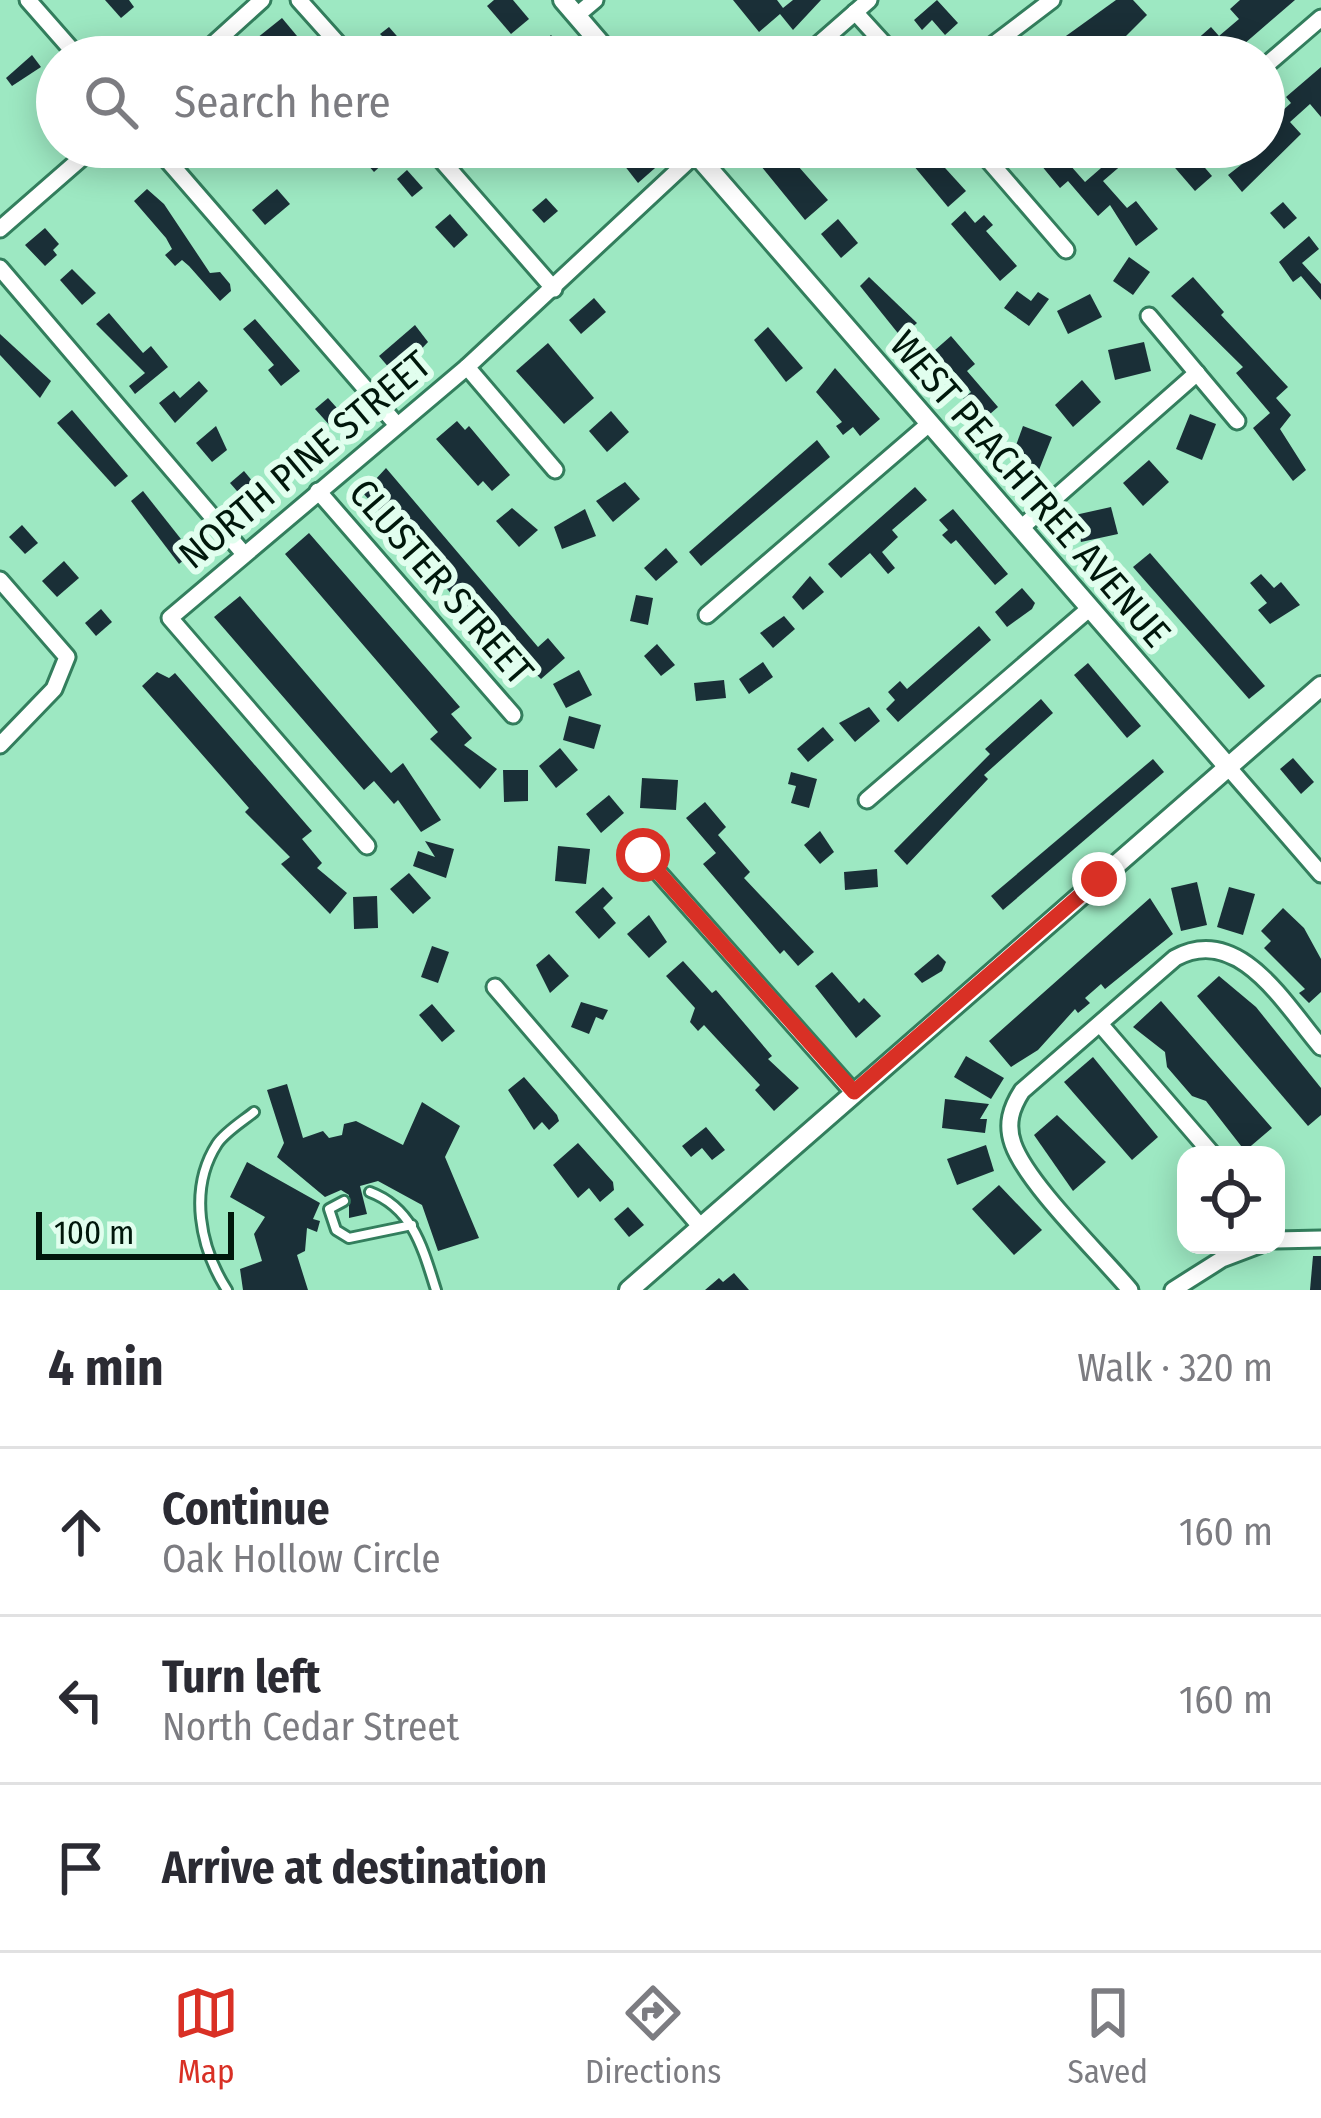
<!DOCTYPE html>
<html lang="en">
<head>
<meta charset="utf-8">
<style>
  body { margin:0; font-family:"Fira Sans Condensed",sans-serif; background:#f7f7f7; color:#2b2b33 }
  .controls { position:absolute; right:36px; bottom:36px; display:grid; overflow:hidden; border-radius:24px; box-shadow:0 6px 30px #0003 }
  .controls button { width:108px; height:108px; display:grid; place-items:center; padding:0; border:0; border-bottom:3px solid #e1e1e2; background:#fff; color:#2b2b33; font:60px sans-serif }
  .scale { position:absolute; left:36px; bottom:30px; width:198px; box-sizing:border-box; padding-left:12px; border:6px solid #00170b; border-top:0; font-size:33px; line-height:42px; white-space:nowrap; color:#00170b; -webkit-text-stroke:9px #e1feee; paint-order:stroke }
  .stop { position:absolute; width:36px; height:36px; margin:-27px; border:9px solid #d93025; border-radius:50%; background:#fff }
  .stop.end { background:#d93025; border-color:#fff; box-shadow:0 3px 12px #0008 }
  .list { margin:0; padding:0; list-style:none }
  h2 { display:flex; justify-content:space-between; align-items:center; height:156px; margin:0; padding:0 48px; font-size:51px }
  h2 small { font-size:39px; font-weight:400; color:#7c7c81 }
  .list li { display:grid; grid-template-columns:78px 1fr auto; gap:36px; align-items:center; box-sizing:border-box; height:168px; padding:0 48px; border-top:3px solid #e1e1e2 }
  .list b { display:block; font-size:45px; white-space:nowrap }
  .list p { margin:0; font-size:39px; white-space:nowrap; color:#7c7c81 }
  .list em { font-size:39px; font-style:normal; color:#7c7c81 }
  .icon { flex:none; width:66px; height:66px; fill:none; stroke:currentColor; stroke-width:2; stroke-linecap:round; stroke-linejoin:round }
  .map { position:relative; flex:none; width:1321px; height:1290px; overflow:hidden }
  .search { position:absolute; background:#fff; box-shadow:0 6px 30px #0003; left:36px; right:36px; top:36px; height:132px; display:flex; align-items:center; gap:30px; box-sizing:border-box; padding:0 42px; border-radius:66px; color:#7c7c81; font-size:45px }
  .sheet { height:660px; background:#fff }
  nav { display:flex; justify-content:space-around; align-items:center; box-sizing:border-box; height:168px; border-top:3px solid #e1e1e2; background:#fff; font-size:33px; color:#7c7c81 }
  nav a { display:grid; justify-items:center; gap:6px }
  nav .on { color:#d93025 }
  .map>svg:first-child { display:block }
</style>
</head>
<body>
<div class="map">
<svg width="1321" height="1290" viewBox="0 0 1321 1290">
  <rect width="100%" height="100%" fill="#9de8c2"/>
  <g fill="#1a2f37">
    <polygon points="105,0 129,0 134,7 121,18"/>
    <polygon points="494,0 513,0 529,19 511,34 487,6"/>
    <polygon points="733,0 777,0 783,8 793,0 821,0 793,30 780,14 759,32"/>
    <polygon points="937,0 958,23 945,35 932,20 922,30 914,20"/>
    <polygon points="1116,0 1133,0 1147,15 1108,54 1072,57 1059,41"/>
    <polygon points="1240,0 1295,0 1229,57 1177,57 1211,27 1219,36 1239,19 1230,9"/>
    <polygon points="282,18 297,36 268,51 257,38"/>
    <polygon points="389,27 410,51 403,57 380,34"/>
    <polygon points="551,35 563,48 552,57 527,57"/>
    <polygon points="32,55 41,67 12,86 6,78"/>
    <polygon points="1321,67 1321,117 1310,104 1290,122 1301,134 1242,192 1228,175 1264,147 1272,120 1291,103 1286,97"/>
    <polygon points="352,147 375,147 387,160 374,172"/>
    <polygon points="610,147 650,147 663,161 638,183"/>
    <polygon points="771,147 792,147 797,152 791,158 828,200 805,220 756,160"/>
    <polygon points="898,147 926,147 966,191 948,207"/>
    <polygon points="1026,147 1054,147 1085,182 1116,155 1124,163 1103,181 1127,208 1136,201 1158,229 1136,246 1110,205 1098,216 1068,181 1060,188"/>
    <polygon points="1157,147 1187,147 1212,176 1195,191"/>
    <polygon points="407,170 423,188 412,197 397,179"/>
    <polygon points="147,189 164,204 210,273 220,272 230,284 231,291 220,301 189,266 182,260 175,266 165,255 172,249 166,238 134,201"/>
    <polygon points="277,189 290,204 265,225 252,210"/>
    <polygon points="546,198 558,211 544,223 532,210"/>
    <polygon points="1283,202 1297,218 1284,229 1270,213"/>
    <polygon points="965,211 975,223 984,215 993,225 986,231 1017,266 1000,281 951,224"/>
    <polygon points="450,214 468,235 454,248 435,227"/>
    <polygon points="838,219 858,243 841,258 821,234"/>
    <polygon points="45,228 59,244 53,250 57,255 45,266 25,245"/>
    <polygon points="1309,236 1319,249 1302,263 1321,284 1321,300 1301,276 1293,282 1279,262"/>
    <polygon points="1129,257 1150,272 1133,295 1113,281"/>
    <polygon points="72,269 96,293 82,305 60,280"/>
    <polygon points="869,277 917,323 901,337 860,286"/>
    <polygon points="1193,277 1224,312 1221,315 1288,387 1276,398 1291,415 1280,429 1306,470 1293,481 1253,428 1270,413 1236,373 1243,367 1171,296"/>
    <polygon points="1017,291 1031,301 1038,292 1049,299 1029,326 1004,308"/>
    <polygon points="1090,294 1102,317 1068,334 1057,311"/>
    <polygon points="594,298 606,312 581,334 569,320"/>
    <polygon points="109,313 143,353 151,346 168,367 135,394 129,386 145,373 96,324"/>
    <polygon points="255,319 300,371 281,386 268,370 274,365 243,329"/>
    <polygon points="415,325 428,342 396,376 379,356"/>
    <polygon points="768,327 803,368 786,382 754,340"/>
    <polygon points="0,334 51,381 40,398 0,355"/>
    <polygon points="951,336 975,364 967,371 998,407 982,421 963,399 971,392 950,367 939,376 930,365 940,355 935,350"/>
    <polygon points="1144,342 1151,371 1115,380 1108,350"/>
    <polygon points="548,343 594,398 564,424 516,371"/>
    <polygon points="835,368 880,419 860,436 853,427 843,435 836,426 842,422 816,392"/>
    <polygon points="1082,380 1101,402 1073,427 1055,405"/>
    <polygon points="199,381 208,391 175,423 159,403 174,391 180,398"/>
    <polygon points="328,398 345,417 332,428 315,409"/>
    <polygon points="72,410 128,476 115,487 57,423"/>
    <polygon points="611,411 629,432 607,452 589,431"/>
    <polygon points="1190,414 1216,424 1202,460 1176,449"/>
    <polygon points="457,421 465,430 469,426 510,475 492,491 483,481 478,486 436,439"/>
    <polygon points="216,426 227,450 212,462 196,443"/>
    <polygon points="1023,426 1052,437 1039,470 1011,459"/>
    <polygon points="817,440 830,457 701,566 689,552"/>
    <polygon points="1149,460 1169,482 1143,506 1123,483"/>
    <polygon points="386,468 538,647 548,638 565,658 541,679 518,656 511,662 363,493"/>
    <polygon points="244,471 263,494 250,506 230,483"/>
    <polygon points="625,482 640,499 613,522 596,501"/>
    <polygon points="915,487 927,500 892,530 898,537 882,552 895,568 888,574 870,553 841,578 828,564"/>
    <polygon points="143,491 192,553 179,564 131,501"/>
    <polygon points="1111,507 1118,534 1081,542 1075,515"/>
    <polygon points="512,508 538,530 519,547 496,521"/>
    <polygon points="585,509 596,536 562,549 554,527"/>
    <polygon points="953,509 1008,574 995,585 956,540 951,544 942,535 948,530 939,520"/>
    <polygon points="22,525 38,543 25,554 9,537"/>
    <polygon points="309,533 460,707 451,714 472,738 464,745 497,769 480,789 430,739 438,732 285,554"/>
    <polygon points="666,548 678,562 656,581 644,568"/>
    <polygon points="1150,553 1265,686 1249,699 1133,567"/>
    <polygon points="64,561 79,578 57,597 42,581"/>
    <polygon points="1261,574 1274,588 1281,582 1300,605 1270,624 1258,610 1267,603 1250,583"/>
    <polygon points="810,576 824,592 803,610 792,597"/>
    <polygon points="1022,588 1035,603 1032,609 1007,627 995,612"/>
    <polygon points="636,595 653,598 648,625 630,621"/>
    <polygon points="240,596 391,773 403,763 441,820 421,832 398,800 394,804 374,781 364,790 214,617"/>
    <polygon points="101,609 112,622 96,636 85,623"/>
    <polygon points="784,616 795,629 773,648 760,633"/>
    <polygon points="979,626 991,640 898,722 886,709 895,700 888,692 900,681 907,689"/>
    <polygon points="657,644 675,665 661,676 644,656"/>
    <polygon points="763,662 773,677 749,694 739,679"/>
    <polygon points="1088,663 1141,726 1127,738 1074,675"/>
    <polygon points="579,670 592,695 566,708 553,684"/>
    <polygon points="157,672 169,678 175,673 312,831 302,839 322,863 317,868 347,893 330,914 281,864 290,857 245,812 249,808 142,686"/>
    <polygon points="724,680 726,698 696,701 694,683"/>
    <polygon points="1041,699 1053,713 984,775 988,779 907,865 894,851 990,754 985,749"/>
    <polygon points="869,707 880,721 855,742 839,723"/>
    <polygon points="569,716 601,725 594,749 563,740"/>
    <polygon points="823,727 834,740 808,762 797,749"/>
    <polygon points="560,748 578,770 556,788 539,766"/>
    <polygon points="1293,758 1314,782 1301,794 1280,769"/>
    <polygon points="1153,759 1164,772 1003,910 991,896"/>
    <polygon points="503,770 528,770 528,801 504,802"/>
    <polygon points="791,772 817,779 809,808 791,803 796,786 788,784"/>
    <polygon points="642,778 678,780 676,810 640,808"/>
    <polygon points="609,795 624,813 601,833 586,814"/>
    <polygon points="705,802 726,827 718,835 750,872 744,878 814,952 798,966 784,950 780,954 703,864 716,853 686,818"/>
    <polygon points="820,831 834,852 820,864 804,845"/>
    <polygon points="425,841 454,849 446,878 413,866 418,851 435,857"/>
    <polygon points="558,846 590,849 586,884 555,881"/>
    <polygon points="877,869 878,887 845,890 844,872"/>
    <polygon points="409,873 431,898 413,914 390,889"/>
    <polygon points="1197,882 1207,925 1181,931 1171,888"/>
    <polygon points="603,887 613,898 603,908 616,923 599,939 575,912"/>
    <polygon points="1229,887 1255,894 1243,935 1217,927"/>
    <polygon points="377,896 378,928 354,929 353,897"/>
    <polygon points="1150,898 1173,934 1105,989 1101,984 1085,998 1090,1003 1078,1013 1075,1009 1038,1050 1011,1067 989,1041"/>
    <polygon points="1283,908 1304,928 1321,959 1321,992 1309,1003 1299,993 1305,989 1264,948 1271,941 1261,931"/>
    <polygon points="649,915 667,942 649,958 627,934"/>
    <polygon points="432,946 449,952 438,983 421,977"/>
    <polygon points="549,954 569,976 550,993 536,965"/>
    <polygon points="938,954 946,962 942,971 922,983 914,974"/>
    <polygon points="683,961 712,993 716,990 772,1056 768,1059 799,1088 774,1111 755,1090 760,1085 716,1038 704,1025 698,1031 690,1022 695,1008 666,976"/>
    <polygon points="832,972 859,1003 864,998 881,1016 856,1038 815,986"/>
    <polygon points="1219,976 1256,1007 1321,1088 1321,1115 1308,1126 1197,996"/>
    <polygon points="1161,1001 1272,1128 1245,1151 1206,1101 1192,1096 1167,1067 1165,1052 1133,1027"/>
    <polygon points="581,1002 608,1010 603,1020 596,1017 589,1034 571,1027"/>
    <polygon points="432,1004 455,1031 442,1042 419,1015"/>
    <polygon points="966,1056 1004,1078 991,1099 954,1077"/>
    <polygon points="1093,1057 1158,1137 1132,1160 1064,1082"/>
    <polygon points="524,1077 557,1115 559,1121 549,1130 542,1122 534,1130 508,1090"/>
    <polygon points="287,1084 303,1138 323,1131 329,1138 342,1135 344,1124 356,1121 403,1145 422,1102 460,1126 445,1157 479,1238 438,1251 422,1205 378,1181 360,1186 367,1214 349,1218 349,1195 341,1190 325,1197 277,1157 284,1143 267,1090"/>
    <polygon points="945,1099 989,1104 980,1119 987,1119 985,1133 942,1128"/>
    <polygon points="1057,1115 1106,1162 1073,1191 1034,1135"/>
    <polygon points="706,1127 725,1150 712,1160 702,1148 691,1157 682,1146"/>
    <polygon points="578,1143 613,1182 614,1190 600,1202 589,1188 578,1198 553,1165"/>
    <polygon points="986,1145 994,1171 957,1185 947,1159"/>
    <polygon points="247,1162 320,1203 313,1219 320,1221 317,1232 307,1228 305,1251 297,1255 308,1290 243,1290 240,1269 262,1261 254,1234 265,1217 230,1197"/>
    <polygon points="999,1185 1042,1230 1014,1255 972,1209"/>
    <polygon points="628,1207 644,1225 629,1237 614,1219"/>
    <polygon points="1313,1256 1321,1256 1321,1290 1310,1290"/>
    <polygon points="734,1273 749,1290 705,1290 719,1278 723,1282"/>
  </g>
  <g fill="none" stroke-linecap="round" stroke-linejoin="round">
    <g stroke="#337e5d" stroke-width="14">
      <g id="service">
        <path d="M370 1192C413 1208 423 1249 436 1290"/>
        <polyline points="344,1201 329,1209 336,1230 349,1238 412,1225"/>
        <path d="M227 1290C200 1248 188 1189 217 1144 225 1132 243 1121 254 1112"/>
      </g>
    </g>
    <g stroke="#337e5d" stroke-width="21">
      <g id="minor">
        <polyline points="28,0 78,57"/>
        <polyline points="299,0 350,57"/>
        <polyline points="855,12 896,57"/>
        <polyline points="576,16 595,0"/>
        <polyline points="199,57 262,0"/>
        <polyline points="804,57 869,0"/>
        <polyline points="977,57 1052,0"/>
        <polyline points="1264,67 1321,18"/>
        <polyline points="156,147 397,425"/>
        <polyline points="430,147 554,289"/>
        <polyline points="977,147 1066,250"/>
        <polyline points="0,229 94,147"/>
        <polyline points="0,268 244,554"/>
        <polyline points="1149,316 1237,421"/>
        <polyline points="467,367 555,470"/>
        <polyline points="318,491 513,715"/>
        <polyline points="1021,528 1197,373"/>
        <polyline points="0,580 67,657 54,689 0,745"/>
        <polyline points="707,615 930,423"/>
        <polyline points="1228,767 1321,874"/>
        <polyline points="867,800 1090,608"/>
        <polyline points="367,846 170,618 467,367 703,147"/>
        <polyline points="643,855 853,1092"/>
        <polyline points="495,987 700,1226"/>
        <polyline points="1100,1024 1213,1155"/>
        <polyline points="1276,1240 1321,1239"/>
        <path d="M1130 1290C1100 1254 1027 1184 1013 1144 1006 1124 1011 1108 1022 1091L1175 958C1239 923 1285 1005 1321 1047"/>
        <polyline points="1173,1290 1222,1259 1259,1245"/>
      </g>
    </g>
    <g stroke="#337e5d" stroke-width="24">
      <g id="tertiary">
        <polyline points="563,0 612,57"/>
        <polyline points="690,147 1228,767"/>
        <polyline points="629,1290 1321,686"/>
      </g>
    </g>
    <use href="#service" stroke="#fff" stroke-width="8"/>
    <use href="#minor" stroke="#fff" stroke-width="15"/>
    <use href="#tertiary" stroke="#fff" stroke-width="18"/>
  </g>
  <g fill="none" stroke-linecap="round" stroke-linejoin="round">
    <polyline stroke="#d93025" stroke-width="15" points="643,855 854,1092 1099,879"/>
  </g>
  <g text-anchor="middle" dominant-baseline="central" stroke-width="12" stroke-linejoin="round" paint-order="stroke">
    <g font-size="39" fill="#00170b" stroke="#e1feee">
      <text transform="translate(305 460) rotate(-40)">NORTH PINE STREET</text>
      <text transform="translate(1030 489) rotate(49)">WEST PEACHTREE AVENUE</text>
      <text transform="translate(441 582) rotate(49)">CLUSTER STREET</text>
    </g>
  </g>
</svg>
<div class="controls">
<button><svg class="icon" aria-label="locate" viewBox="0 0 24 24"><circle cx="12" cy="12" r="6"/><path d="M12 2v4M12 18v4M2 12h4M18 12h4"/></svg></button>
</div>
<div class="scale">100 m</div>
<div class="stop" style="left:643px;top:855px"></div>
<div class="stop end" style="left:1099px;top:879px"></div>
<div class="search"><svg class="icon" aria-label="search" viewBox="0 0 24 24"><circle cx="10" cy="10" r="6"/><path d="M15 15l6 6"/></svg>Search here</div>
</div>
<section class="sheet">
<h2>4 min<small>Walk · 320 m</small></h2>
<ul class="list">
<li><svg class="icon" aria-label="ahead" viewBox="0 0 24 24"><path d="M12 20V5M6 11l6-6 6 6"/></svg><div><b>Continue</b><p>Oak Hollow Circle</p></div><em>160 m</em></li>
<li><svg class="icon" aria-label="left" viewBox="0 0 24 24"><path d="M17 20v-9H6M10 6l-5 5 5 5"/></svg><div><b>Turn left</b><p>North Cedar Street</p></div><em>160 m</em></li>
<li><svg class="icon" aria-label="arrive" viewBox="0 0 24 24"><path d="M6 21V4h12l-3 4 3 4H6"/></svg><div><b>Arrive at destination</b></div></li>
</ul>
</section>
<nav>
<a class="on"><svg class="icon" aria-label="map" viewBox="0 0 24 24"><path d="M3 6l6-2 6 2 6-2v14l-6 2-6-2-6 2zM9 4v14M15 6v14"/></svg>Map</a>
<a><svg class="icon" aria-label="directions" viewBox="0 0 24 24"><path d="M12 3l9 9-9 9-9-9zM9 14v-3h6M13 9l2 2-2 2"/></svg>Directions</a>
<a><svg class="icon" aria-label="saved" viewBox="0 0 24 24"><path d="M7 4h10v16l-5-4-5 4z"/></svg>Saved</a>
</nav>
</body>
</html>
